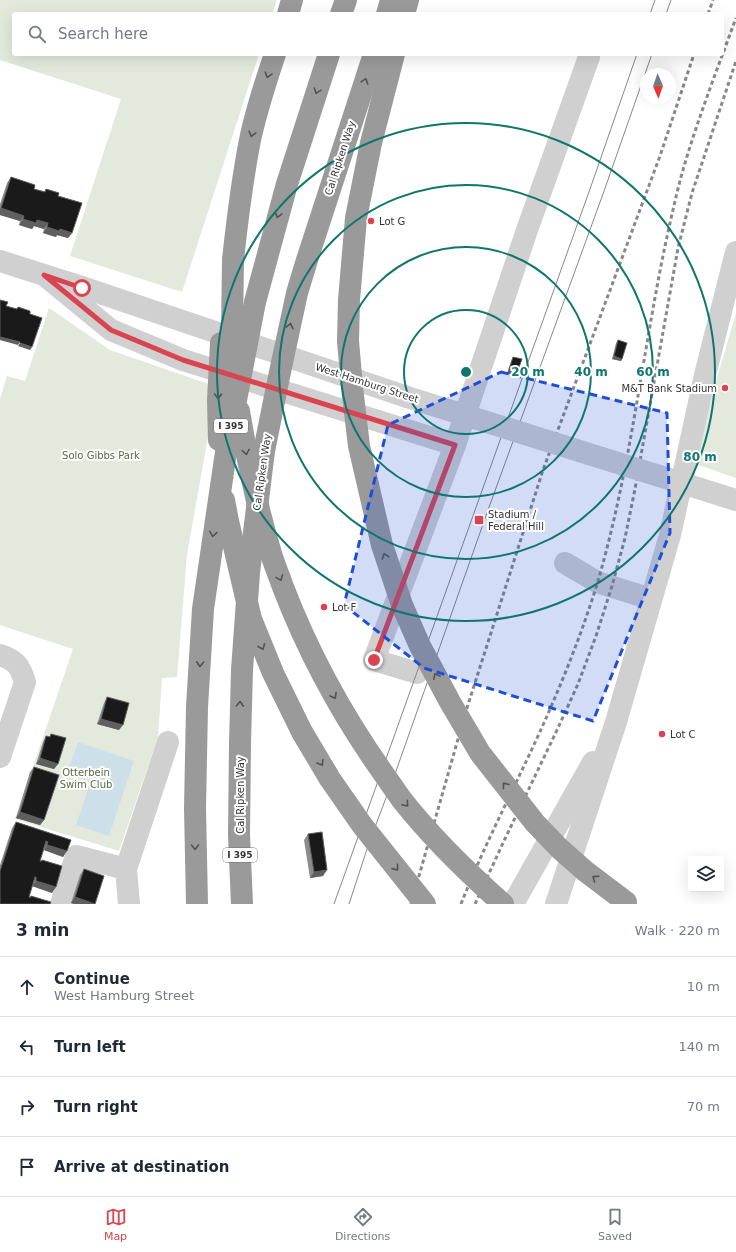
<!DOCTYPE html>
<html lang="en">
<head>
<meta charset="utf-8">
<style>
  body { margin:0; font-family:"DejaVu Sans",sans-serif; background:#f2f2f3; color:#1f2937 }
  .controls { position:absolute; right:12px; bottom:12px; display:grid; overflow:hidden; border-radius:4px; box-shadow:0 4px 16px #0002 }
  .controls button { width:36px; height:36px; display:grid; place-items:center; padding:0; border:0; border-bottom:1px solid #e0e1e3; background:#fff; color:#1f2937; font:20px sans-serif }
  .compass { position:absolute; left:640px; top:68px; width:36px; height:36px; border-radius:50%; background:#fff; box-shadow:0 4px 16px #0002; rotate:178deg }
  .stop { position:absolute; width:12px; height:12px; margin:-9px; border:3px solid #da4451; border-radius:50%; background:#fff }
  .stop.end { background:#da4451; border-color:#fff; box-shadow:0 1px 4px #0008 }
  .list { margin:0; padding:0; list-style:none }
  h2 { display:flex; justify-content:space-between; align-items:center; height:52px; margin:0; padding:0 16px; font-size:17px }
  h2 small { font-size:13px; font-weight:400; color:#747a83 }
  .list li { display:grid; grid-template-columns:26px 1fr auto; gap:12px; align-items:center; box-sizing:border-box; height:60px; padding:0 16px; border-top:1px solid #e0e1e3 }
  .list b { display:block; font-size:15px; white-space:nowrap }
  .list p { margin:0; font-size:13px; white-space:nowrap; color:#747a83 }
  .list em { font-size:13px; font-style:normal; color:#747a83 }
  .icon { flex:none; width:22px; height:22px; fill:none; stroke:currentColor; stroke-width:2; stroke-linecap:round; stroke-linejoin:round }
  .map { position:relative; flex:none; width:736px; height:904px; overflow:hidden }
  .search { position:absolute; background:#fff; box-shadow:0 4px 16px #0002; left:12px; right:12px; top:12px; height:44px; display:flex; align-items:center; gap:10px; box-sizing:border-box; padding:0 14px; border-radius:4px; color:#747a83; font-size:15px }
  .sheet { height:292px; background:#fff }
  nav { display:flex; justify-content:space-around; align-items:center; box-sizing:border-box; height:56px; border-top:1px solid #e0e1e3; background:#fff; font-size:11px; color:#747a83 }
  nav a { display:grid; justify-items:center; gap:2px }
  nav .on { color:#da4451 }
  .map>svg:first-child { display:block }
</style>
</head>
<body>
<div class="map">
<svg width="736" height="904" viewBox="0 0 736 904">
  <rect width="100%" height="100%" fill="#fff"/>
  <g fill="#e3e9dc">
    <polygon points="0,0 277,0 272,14 14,14 14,54 259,54 182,292 70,256 121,99 0,60"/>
    <polygon points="49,308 110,350 217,387 187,554 177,677 162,678 158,737 119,851 15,819 73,649 0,625 0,399 7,376 25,381"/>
    <polygon points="736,313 736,478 692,463"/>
  </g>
  <polygon fill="#cde0ea" points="78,742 134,761 109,836 76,825 93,775 69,767"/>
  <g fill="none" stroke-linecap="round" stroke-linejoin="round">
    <g stroke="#d0d0d0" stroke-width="22">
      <polyline points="0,261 82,287 407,397"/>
      <polyline points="44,275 111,330 183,360 455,445"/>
      <polyline points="565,563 597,582 651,599"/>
      <path d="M0 655C16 660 20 666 25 682L0 757"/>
      <polyline points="417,673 374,660 455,445 527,230 589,57"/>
      <polyline points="126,869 168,742"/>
      <polyline points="61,904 76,856 126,869 129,904"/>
      <polyline points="513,904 593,762"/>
      <polyline points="556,904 616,722 670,535 705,375 736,252"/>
    </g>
    <g stroke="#9a9a9a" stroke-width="22">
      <polyline points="288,14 292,0"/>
      <polyline points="341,14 346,0"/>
      <polyline points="387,14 391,0"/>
      <polyline points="404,14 408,0"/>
      <path d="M233 260C237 222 242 183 249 145 255 114 265 84 275 54"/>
      <polyline points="240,743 239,835 242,904"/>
      <polyline points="195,808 197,904"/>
    </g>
    <g stroke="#888" stroke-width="1">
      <polyline points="650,14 655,0"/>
      <polyline points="666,14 671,0"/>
      <polyline points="334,904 590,189 637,54"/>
      <polyline points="349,904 369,843 395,774 488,510 603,194 652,54"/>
    </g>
    <g stroke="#888" stroke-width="3" stroke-dasharray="4 3" stroke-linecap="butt">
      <polyline points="708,14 713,0"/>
      <polyline points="411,904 466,711 543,470 660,156 694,54"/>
      <path d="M461 904C485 843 516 785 543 725 564 678 583 630 598 581 630 471 642 357 665 246 670 223 675 200 681 177 696 123 717 70 736 18"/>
      <polyline points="475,904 503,843 558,728 578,684 596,636 612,586 625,538 635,489 678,248 692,193 736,61"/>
    </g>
    <polyline stroke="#d0d0d0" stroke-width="22" points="407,397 736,500"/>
    <g stroke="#9a9a9a" stroke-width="22">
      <polyline points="394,54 371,143 356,218 349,300 348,341 352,387 359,446 382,545 402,605 420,646 450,702 480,753 535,823 559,848 585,871 626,902"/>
      <polyline points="233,260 232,332 234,367"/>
      <path d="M239 411C247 458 256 504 270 550 273 562 279 575 283 587 308 652 341 713 381 770 388 780 395 790 402 800 432 838 467 872 503 904"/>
      <polyline points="219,440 218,400 221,343"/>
      <polyline points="224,500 228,521 251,619 273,673 302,732 330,779 362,825 425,904"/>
      <polyline points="240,743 242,670 249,573 264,451 280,372 297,293 307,260 374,54"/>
      <polyline points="195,808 197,707 203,609 226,452 255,302 287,184 329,54"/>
    </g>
  </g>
  <g fill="#8c8c8c">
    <polygon points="11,177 34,189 44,192 46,189 58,196 72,233 68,238 57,235 56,237 43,233 44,229 34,226 32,229 19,225 20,221 0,215 0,204 7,183"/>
    <polygon points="618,340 622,359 621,361 612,359 616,343"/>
    <polygon points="513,357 515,376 507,373 512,359"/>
    <polygon points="107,697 119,730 97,724 104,703"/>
    <polygon points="51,734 58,764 54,769 36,764 43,742 46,736 49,737"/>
    <polygon points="34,767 44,820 40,825 16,818 30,772"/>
    <polygon points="16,822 71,840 63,857 44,850 45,847 40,861 41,861 42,860 52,893 32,886 29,897 30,897 31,896 50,904 0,904 0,865 12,828"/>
    <polygon points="308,834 323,876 310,878 304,840"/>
    <polygon points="84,869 95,904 74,904 71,903 80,875"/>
  </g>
  <g fill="#5f5f5f">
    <polygon points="1,208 24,216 20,221 0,215 0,209"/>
    <polygon points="23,219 37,220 48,223 44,229 34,226 32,229 19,225"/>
    <polygon points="47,227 60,229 72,233 68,238 57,235 56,237 43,233"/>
    <polygon points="0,337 20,342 18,345 0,340"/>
    <polygon points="20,343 32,347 30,350 18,346"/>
    <polygon points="614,356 622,359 621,361 612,359"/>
    <polygon points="509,370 517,373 515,376 507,373"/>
    <polygon points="101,719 123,725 119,730 97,724"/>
    <polygon points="40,758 58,764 54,769 36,764"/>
    <polygon points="20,812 44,820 40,825 16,818"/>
    <polygon points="46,841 48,842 45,847"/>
    <polygon points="47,845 67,851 63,857 44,850"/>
    <polygon points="327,870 323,876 310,878 314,872"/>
    <polygon points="36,881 56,887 52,893 32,886"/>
    <polygon points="75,897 95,904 74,904 71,903"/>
  </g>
  <g fill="#1a1a1a" stroke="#5f5f5f">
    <polygon points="11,177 35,185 34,189 45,192 46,189 59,193 58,196 82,203 72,233 60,229 59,231 47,227 48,223 37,220 36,223 23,219 24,216 1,208"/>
    <polygon points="0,300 8,302 6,306 17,309 18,307 30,311 30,314 42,318 32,347 20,343 20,342 0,337"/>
    <polygon points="618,340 627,343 622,359 614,356"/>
    <polygon points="513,357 522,359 517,373 509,370"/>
    <polygon points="107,697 129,703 123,725 101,719"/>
    <polygon points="51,734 66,738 58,764 40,758 46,736 50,737"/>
    <polygon points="34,767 59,775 44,820 20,812"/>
    <polygon points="16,822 71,840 67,851 47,845 48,842 46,841 40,861 42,861 42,860 62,866 56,887 36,881 36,877 35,877 29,897 30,898 31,896 51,902 50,904 0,904 0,871"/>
    <polygon points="322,832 327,870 314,872 308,834"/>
    <polygon points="84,869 104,876 95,904 75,897"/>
  </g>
  <defs><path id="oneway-chevron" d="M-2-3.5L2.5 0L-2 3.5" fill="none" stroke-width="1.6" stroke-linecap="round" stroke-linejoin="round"/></defs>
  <g stroke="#525252">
    <use href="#oneway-chevron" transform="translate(268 75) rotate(108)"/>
    <use href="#oneway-chevron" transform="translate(365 81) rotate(-72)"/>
    <use href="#oneway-chevron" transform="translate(317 91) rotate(108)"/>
    <use href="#oneway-chevron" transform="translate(252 134) rotate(104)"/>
    <use href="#oneway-chevron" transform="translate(278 215) rotate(105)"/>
    <use href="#oneway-chevron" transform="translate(290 326) rotate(-77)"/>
    <use href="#oneway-chevron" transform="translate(218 396) rotate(92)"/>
    <use href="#oneway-chevron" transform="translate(246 452) rotate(80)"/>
    <use href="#oneway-chevron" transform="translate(213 534) rotate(99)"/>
    <use href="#oneway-chevron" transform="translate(385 556) rotate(-108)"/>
    <use href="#oneway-chevron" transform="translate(280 578) rotate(69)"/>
    <use href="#oneway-chevron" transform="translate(262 647) rotate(68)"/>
    <use href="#oneway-chevron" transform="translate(200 664) rotate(93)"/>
    <use href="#oneway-chevron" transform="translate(436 676) rotate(-118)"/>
    <use href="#oneway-chevron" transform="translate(334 696) rotate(61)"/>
    <use href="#oneway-chevron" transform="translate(240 704) rotate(-87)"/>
    <use href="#oneway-chevron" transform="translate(321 763) rotate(59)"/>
    <use href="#oneway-chevron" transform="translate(505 785) rotate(-128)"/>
    <use href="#oneway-chevron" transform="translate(406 804) rotate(50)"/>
    <use href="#oneway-chevron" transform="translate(195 847) rotate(89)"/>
    <use href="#oneway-chevron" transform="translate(396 868) rotate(51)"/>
    <use href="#oneway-chevron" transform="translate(595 878) rotate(-143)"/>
  </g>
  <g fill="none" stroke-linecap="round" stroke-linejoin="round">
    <polyline stroke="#da4451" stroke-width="5" points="82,288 44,275 111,330 183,360 455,445 374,660"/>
  </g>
  <path fill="#1d4ed8" fill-opacity="0.2" stroke="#1d4ed8" stroke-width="3" stroke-dasharray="8 5" stroke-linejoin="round" d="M501 372 667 413 670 533 593 721 424 668 344 605 388 425Z"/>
  <g fill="none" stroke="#0f766e" stroke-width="2">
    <circle cx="466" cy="372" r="62"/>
    <circle cx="466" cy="372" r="125"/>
    <circle cx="466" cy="372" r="187"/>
    <circle cx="466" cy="372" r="249"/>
  </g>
  <g fill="#da4451" stroke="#fff" stroke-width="1.5">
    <circle cx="371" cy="221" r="4"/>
    <circle cx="725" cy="388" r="4"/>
    <rect x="474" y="515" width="10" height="10" rx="2"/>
    <circle cx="324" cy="607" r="4"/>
    <circle cx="662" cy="734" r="4"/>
  </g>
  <g text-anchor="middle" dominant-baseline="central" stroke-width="4" stroke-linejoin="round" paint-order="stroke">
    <g fill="#fff" stroke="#707070" stroke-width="1">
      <rect x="214" y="419" width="34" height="14" rx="3"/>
      <rect x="223" y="848" width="34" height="14" rx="3"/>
    </g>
    <g font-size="9" font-weight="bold" fill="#333">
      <text x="231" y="426">I 395</text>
      <text x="240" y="855">I 395</text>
    </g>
    <g font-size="10" fill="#333" stroke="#fff">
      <text transform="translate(340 158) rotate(-72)">Cal Ripken Way</text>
      <text transform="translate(367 383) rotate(18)">West Hamburg Street</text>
      <text transform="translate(262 472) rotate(-82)">Cal Ripken Way</text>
      <text transform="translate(240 795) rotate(-90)">Cal Ripken Way</text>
    </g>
    <g font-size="10" fill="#333" stroke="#fff" text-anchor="start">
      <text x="379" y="221">Lot G</text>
      <text x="717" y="388" text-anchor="end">M&amp;T Bank Stadium</text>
      <text x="488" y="514">Stadium /<tspan x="488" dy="12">Federal Hill</tspan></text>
      <text x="332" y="607">Lot F</text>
      <text x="670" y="734">Lot C</text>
    </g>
    <g font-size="10" fill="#566c42" stroke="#fff">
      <text x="101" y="455">Solo Gibbs Park</text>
      <text x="86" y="772">Otterbein<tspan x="86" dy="12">Swim Club</tspan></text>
    </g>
  </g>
  <circle cx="466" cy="372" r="6" fill="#0f766e" stroke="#fff" stroke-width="2"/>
  <g font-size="12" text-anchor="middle" font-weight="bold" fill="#0f766e" stroke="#fff" stroke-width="4" stroke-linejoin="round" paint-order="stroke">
    <text x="528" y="376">20 m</text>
    <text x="591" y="376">40 m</text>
    <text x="653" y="376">60 m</text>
    <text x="700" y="461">80 m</text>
  </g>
</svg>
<div class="controls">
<button><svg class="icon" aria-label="layers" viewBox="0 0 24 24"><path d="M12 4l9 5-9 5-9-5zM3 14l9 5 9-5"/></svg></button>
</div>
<svg class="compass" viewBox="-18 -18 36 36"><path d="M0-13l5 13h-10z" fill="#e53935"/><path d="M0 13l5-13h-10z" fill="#747a83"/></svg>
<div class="stop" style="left:82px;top:288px"></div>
<div class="stop end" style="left:374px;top:660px"></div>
<div class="search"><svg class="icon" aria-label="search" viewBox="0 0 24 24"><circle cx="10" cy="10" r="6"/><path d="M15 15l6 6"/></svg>Search here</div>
</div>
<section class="sheet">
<h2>3 min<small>Walk · 220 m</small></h2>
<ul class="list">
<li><svg class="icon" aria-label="ahead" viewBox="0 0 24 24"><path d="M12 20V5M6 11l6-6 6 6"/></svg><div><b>Continue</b><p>West Hamburg Street</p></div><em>10 m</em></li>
<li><svg class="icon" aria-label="left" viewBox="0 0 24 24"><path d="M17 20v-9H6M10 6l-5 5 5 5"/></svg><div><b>Turn left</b></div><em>140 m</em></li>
<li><svg class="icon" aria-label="right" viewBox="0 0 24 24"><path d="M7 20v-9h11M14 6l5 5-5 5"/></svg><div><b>Turn right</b></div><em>70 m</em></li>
<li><svg class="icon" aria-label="arrive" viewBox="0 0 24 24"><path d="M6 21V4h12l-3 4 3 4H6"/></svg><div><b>Arrive at destination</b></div></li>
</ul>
</section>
<nav>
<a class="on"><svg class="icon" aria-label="map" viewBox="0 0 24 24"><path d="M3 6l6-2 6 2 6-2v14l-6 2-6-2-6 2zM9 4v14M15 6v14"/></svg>Map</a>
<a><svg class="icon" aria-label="directions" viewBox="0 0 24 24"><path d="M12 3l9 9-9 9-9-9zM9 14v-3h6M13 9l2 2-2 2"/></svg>Directions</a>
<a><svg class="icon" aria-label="saved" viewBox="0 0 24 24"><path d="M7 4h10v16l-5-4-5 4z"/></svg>Saved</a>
</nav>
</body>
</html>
